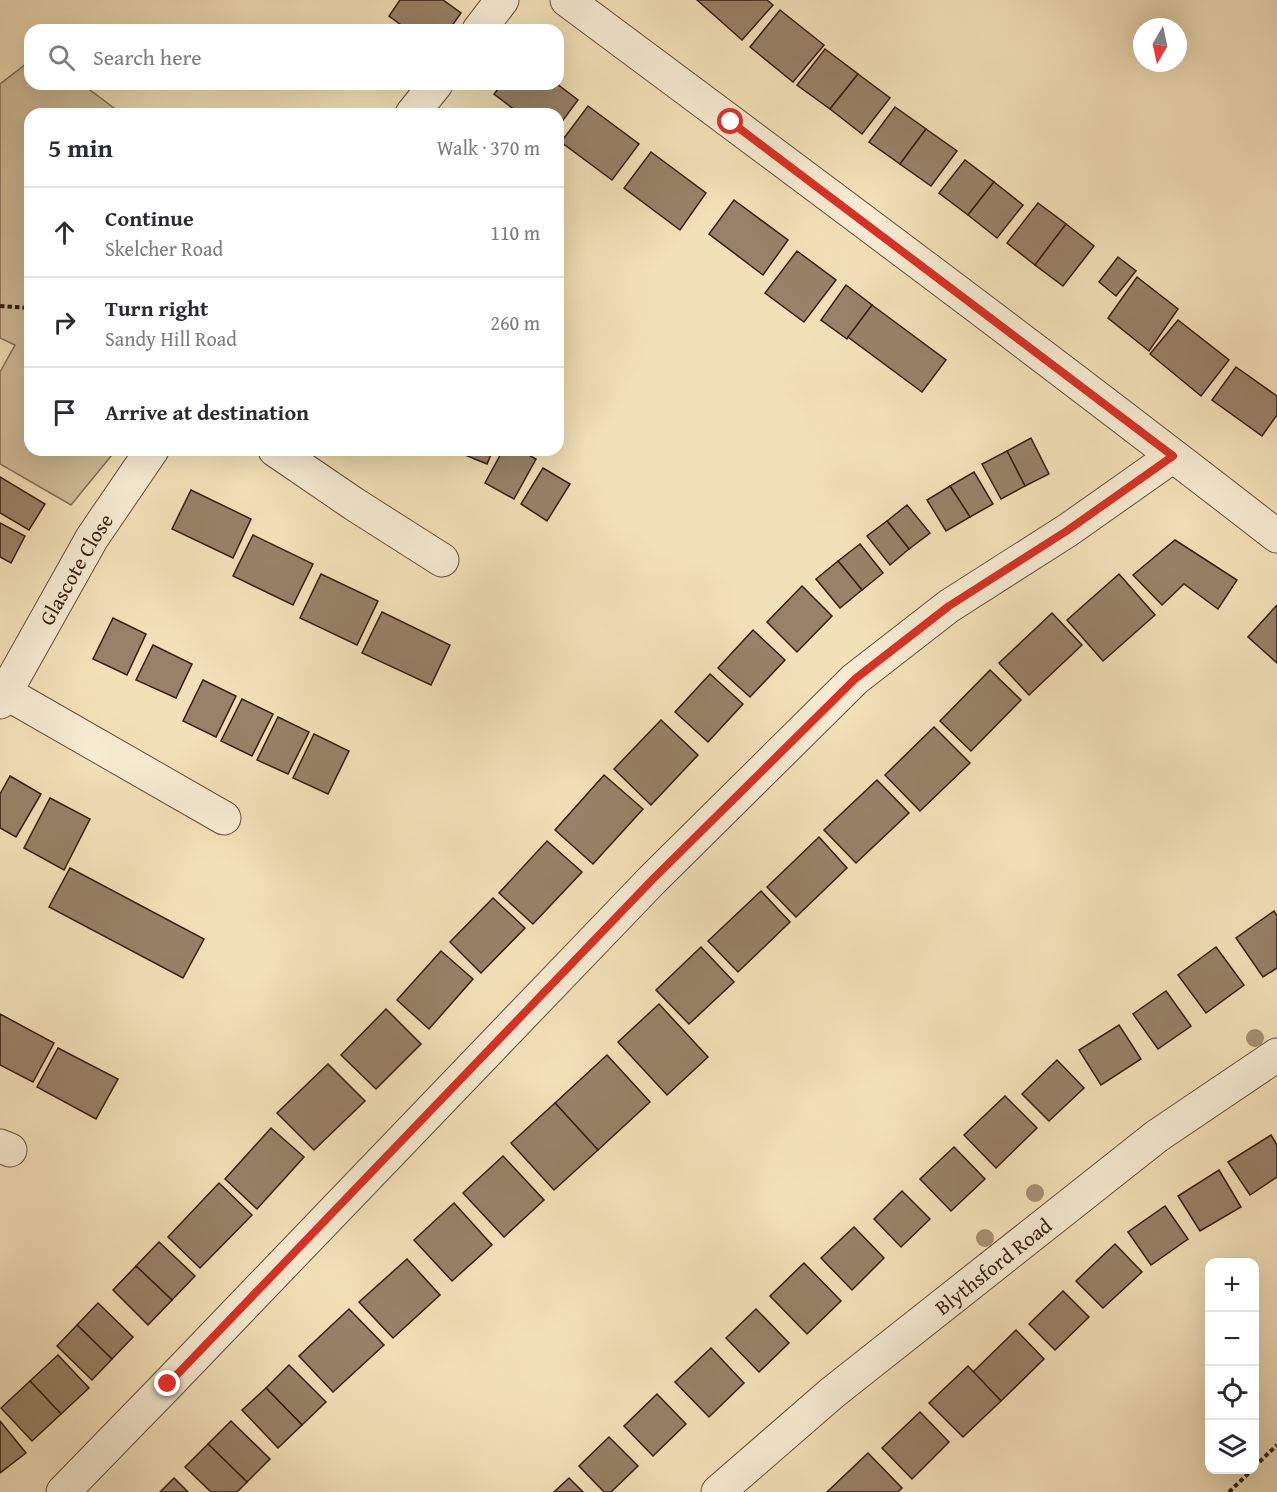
<!DOCTYPE html>
<html lang="en">
<head>
<meta charset="utf-8">
<style>
  body { margin:0; font-family:"Gentium Book Plus",serif; background:#f2f2f3; color:#2b2b33 }
  .controls { position:absolute; right:18px; bottom:18px; display:grid; overflow:hidden; border-radius:12px; box-shadow:0 6px 24px #0002 }
  .controls button { width:54px; height:54px; display:grid; place-items:center; padding:0; border:0; border-bottom:2px solid #e1e1e2; background:#fff; color:#2b2b33; font:30px sans-serif }
  .compass { position:absolute; left:1133px; top:18px; width:54px; height:54px; border-radius:50%; background:#fff; box-shadow:0 6px 24px #0002; rotate:189deg }
  .stop { position:absolute; width:18px; height:18px; margin:-14px; border:4px solid #d93025; border-radius:50%; background:#fff }
  .stop.end { background:#d93025; border-color:#fff; box-shadow:0 2px 6px #0008 }
  .list { margin:0; padding:0; list-style:none }
  h2 { display:flex; justify-content:space-between; align-items:center; height:78px; margin:0; padding:0 24px; font-size:26px }
  h2 small { font-size:20px; font-weight:400; color:#7c7c81 }
  .list li { display:grid; grid-template-columns:39px 1fr auto; gap:18px; align-items:center; box-sizing:border-box; height:90px; padding:0 24px; border-top:2px solid #e1e1e2 }
  .list b { display:block; font-size:22px; white-space:nowrap }
  .list p { margin:0; font-size:20px; white-space:nowrap; color:#7c7c81 }
  .list em { font-size:20px; font-style:normal; color:#7c7c81 }
  .icon { flex:none; width:33px; height:33px; fill:none; stroke:currentColor; stroke-width:2; stroke-linecap:round; stroke-linejoin:round }
  .map { position:relative; flex:none; width:1277px; height:1492px; overflow:hidden }
  .search { position:absolute; background:#fff; box-shadow:0 6px 24px #0002; left:24px; top:24px; width:540px; height:66px; display:flex; align-items:center; gap:15px; box-sizing:border-box; padding:0 21px; border-radius:18px; color:#7c7c81; font-size:22px }
  .panel { position:absolute; background:#fff; box-shadow:0 6px 24px #0002; left:24px; top:108px; width:540px; height:348px; border-radius:18px }
  .map>svg:first-child { display:block }
</style>
</head>
<body>
<div class="map">
<svg width="1277" height="1492" viewBox="0 0 1277 1492">
  <rect width="100%" height="100%" fill="#f2e0b8"/>
  <filter id="stains"><feTurbulence type="fractalNoise" baseFrequency=".00333" numOctaves="4"/><feColorMatrix values="0 0 0 0 .2 0 0 0 0 .09 0 0 0 0 .02 0 0 0 .5 -.17"/></filter>
  <radialGradient id="worn" r=".72"><stop offset=".6" stop-color="#630" stop-opacity="0"/><stop offset="1" stop-color="#630" stop-opacity=".3"/></radialGradient>
  <polygon fill="#d2bf9b" stroke="#846e56" stroke-width="1.5" points="30,61 30,84 82,84 122,114 30,114 30,450 116,450 71,505 0,464 0,372 15,345 0,338 0,84"/>
  <g fill="#988267" stroke="#371d10" stroke-width="1.5">
    <polygon points="400,0 443,0 461,13 449,30 408,30 389,16"/>
    <polygon points="697,0 767,0 773,5 742,40"/>
    <polygon points="780,10 824,45 793,82 750,47"/>
    <polygon points="825,49 858,74 830,109 797,85"/>
    <polygon points="858,74 890,98 862,134 830,109"/>
    <polygon points="502,84 557,84 578,100 558,127 558,114 520,114 494,94"/>
    <polygon points="588,106 639,144 612,180 561,142"/>
    <polygon points="895,107 926,129 900,164 869,142"/>
    <polygon points="926,129 957,151 931,186 900,164"/>
    <polygon points="651,152 706,193 680,230 624,188"/>
    <polygon points="965,160 994,182 968,215 939,193"/>
    <polygon points="994,182 1023,205 997,238 968,215"/>
    <polygon points="734,200 788,240 763,275 709,234"/>
    <polygon points="1038,203 1066,224 1035,265 1007,243"/>
    <polygon points="1066,224 1094,246 1063,286 1035,265"/>
    <polygon points="797,251 836,280 804,322 765,293"/>
    <polygon points="1118,257 1136,271 1116,296 1099,282"/>
    <polygon points="1137,277 1178,309 1149,351 1108,318"/>
    <polygon points="846,285 872,305 847,339 821,320"/>
    <polygon points="872,305 946,360 922,392 848,337"/>
    <polygon points="1178,320 1229,360 1201,396 1150,354"/>
    <polygon points="1236,367 1277,396 1277,415 1262,436 1212,400"/>
    <polygon points="1031,438 1049,474 1025,486 1007,451"/>
    <polygon points="459,450 493,450 487,464 458,452"/>
    <polygon points="503,450 520,450 536,459 514,499 485,483"/>
    <polygon points="1007,451 1025,486 1001,499 982,464"/>
    <polygon points="543,468 570,484 547,521 521,504"/>
    <polygon points="974,472 993,504 970,517 950,486"/>
    <polygon points="0,477 45,504 29,530 0,513"/>
    <polygon points="950,486 970,517 946,531 927,500"/>
    <polygon points="191,490 251,519 233,558 172,529"/>
    <polygon points="907,505 930,533 909,549 887,521"/>
    <polygon points="887,521 909,549 890,565 867,536"/>
    <polygon points="0,523 25,536 11,563 0,557"/>
    <polygon points="253,535 313,564 293,605 233,576"/>
    <polygon points="1175,540 1237,580 1218,609 1184,584 1162,605 1133,575"/>
    <polygon points="860,544 883,573 862,590 838,561"/>
    <polygon points="838,561 862,590 840,608 816,579"/>
    <polygon points="321,574 378,601 357,645 300,618"/>
    <polygon points="1119,574 1155,615 1103,661 1067,620"/>
    <polygon points="802,586 832,616 797,652 767,622"/>
    <polygon points="1277,605 1277,663 1248,637"/>
    <polygon points="382,612 450,645 431,685 362,653"/>
    <polygon points="1052,613 1082,645 1029,695 999,663"/>
    <polygon points="113,618 146,634 127,675 93,659"/>
    <polygon points="753,630 785,660 750,697 718,668"/>
    <polygon points="153,645 192,664 176,698 136,680"/>
    <polygon points="990,670 1021,700 971,751 940,721"/>
    <polygon points="710,674 743,704 708,742 675,712"/>
    <polygon points="203,680 236,696 216,737 183,721"/>
    <polygon points="242,699 273,714 252,756 221,741"/>
    <polygon points="278,717 309,732 288,774 257,760"/>
    <polygon points="661,720 698,755 651,805 614,769"/>
    <polygon points="934,727 970,763 920,811 885,775"/>
    <polygon points="314,734 349,751 328,794 293,778"/>
    <polygon points="604,775 643,809 593,864 555,830"/>
    <polygon points="10,776 41,794 16,837 0,828 0,794"/>
    <polygon points="877,780 909,813 856,863 824,830"/>
    <polygon points="50,798 90,819 64,870 24,848"/>
    <polygon points="819,837 847,868 796,917 767,887"/>
    <polygon points="547,841 582,872 533,924 499,893"/>
    <polygon points="70,868 204,939 183,978 49,907"/>
    <polygon points="761,891 790,922 738,972 708,941"/>
    <polygon points="493,898 525,928 481,973 450,942"/>
    <polygon points="1274,911 1277,916 1277,968 1263,977 1236,938"/>
    <polygon points="701,947 734,982 689,1024 656,990"/>
    <polygon points="1216,947 1244,985 1206,1013 1178,975"/>
    <polygon points="441,951 473,979 429,1029 397,1000"/>
    <polygon points="1166,991 1191,1026 1158,1049 1133,1014"/>
    <polygon points="659,1004 708,1057 667,1095 618,1042"/>
    <polygon points="386,1009 421,1044 376,1089 341,1055"/>
    <polygon points="0,1014 54,1043 33,1082 0,1065"/>
    <polygon points="1119,1025 1141,1059 1101,1085 1079,1050"/>
    <polygon points="58,1048 118,1079 96,1119 37,1087"/>
    <polygon points="607,1055 650,1102 598,1150 555,1103"/>
    <polygon points="1057,1060 1084,1088 1049,1121 1022,1094"/>
    <polygon points="328,1064 365,1101 314,1150 277,1113"/>
    <polygon points="1005,1096 1037,1128 996,1168 964,1135"/>
    <polygon points="555,1103 598,1150 554,1190 511,1143"/>
    <polygon points="271,1128 304,1157 257,1209 225,1179"/>
    <polygon points="1271,1135 1277,1145 1277,1177 1250,1195 1228,1162"/>
    <polygon points="954,1147 985,1179 951,1211 920,1179"/>
    <polygon points="503,1156 544,1200 504,1237 463,1193"/>
    <polygon points="1219,1170 1241,1207 1200,1231 1178,1196"/>
    <polygon points="219,1183 252,1215 200,1268 168,1237"/>
    <polygon points="902,1191 930,1219 901,1247 874,1219"/>
    <polygon points="454,1203 492,1245 452,1281 414,1240"/>
    <polygon points="1165,1206 1188,1239 1151,1265 1128,1232"/>
    <polygon points="854,1227 884,1258 852,1290 821,1258"/>
    <polygon points="159,1242 195,1276 172,1300 136,1266"/>
    <polygon points="1115,1244 1142,1272 1103,1308 1076,1281"/>
    <polygon points="407,1259 440,1295 393,1338 359,1302"/>
    <polygon points="804,1263 841,1301 807,1334 770,1296"/>
    <polygon points="136,1266 172,1300 148,1325 113,1290"/>
    <polygon points="1063,1291 1089,1317 1055,1350 1029,1324"/>
    <polygon points="98,1303 133,1337 112,1359 77,1325"/>
    <polygon points="349,1309 384,1345 333,1392 299,1356"/>
    <polygon points="756,1309 789,1343 759,1372 726,1338"/>
    <polygon points="77,1325 112,1359 92,1380 57,1346"/>
    <polygon points="1016,1330 1044,1359 1001,1401 973,1372"/>
    <polygon points="711,1348 744,1383 709,1417 675,1382"/>
    <polygon points="58,1355 89,1388 61,1414 30,1381"/>
    <polygon points="289,1365 326,1402 302,1425 266,1388"/>
    <polygon points="968,1366 1001,1401 963,1437 929,1403"/>
    <polygon points="30,1381 61,1414 32,1441 1,1408"/>
    <polygon points="266,1388 302,1425 278,1448 242,1410"/>
    <polygon points="657,1394 686,1424 653,1456 624,1426"/>
    <polygon points="920,1412 949,1442 912,1479 882,1448"/>
    <polygon points="0,1421 26,1453 0,1473"/>
    <polygon points="231,1421 270,1459 247,1482 208,1444"/>
    <polygon points="609,1437 638,1466 611,1492 604,1492 579,1466"/>
    <polygon points="208,1444 247,1482 237,1492 211,1492 185,1467"/>
    <polygon points="868,1453 902,1488 898,1492 827,1492"/>
    <polygon points="174,1478 188,1492 160,1492"/>
    <polygon points="569,1478 583,1492 554,1492"/>
  </g>
  <g fill="none" stroke-linecap="round" stroke-linejoin="round">
    <g stroke="#664e3a" stroke-width="35">
      <g id="minor">
        <path d="M567 0C805 177 1043 354 1277 536"/>
        <polyline points="479,30 502,0"/>
        <polyline points="412,114 436,84"/>
        <polyline points="275,450 354,504 442,560"/>
        <polyline points="6,693 224,818"/>
        <path id="s1" d="M0 702 92 538 152 450"/>
        <polyline points="0,1146 10,1150"/>
        <polyline points="63,1492 168,1384 652,880 855,679 949,606 1068,530 1173,456"/>
        <path id="s2" d="M718 1492 832 1393 1157 1136 1277 1055"/>
      </g>
    </g>
    <g stroke="#371d10" stroke-width="4" stroke-dasharray="4.5 3" stroke-linecap="butt">
      <polyline points="0,306 30,308"/>
      <polyline points="1254,1467 1277,1445"/>
      <polyline points="1229,1492 1252,1470"/>
    </g>
    <use href="#minor" stroke="#f7ebd1" stroke-width="33"/>
  </g>
  <g fill="#a59073">
    <circle cx="1255" cy="1038" r="9"/>
    <circle cx="1035" cy="1193" r="9"/>
    <circle cx="985" cy="1238" r="9"/>
  </g>
  <g fill="none" stroke-linecap="round" stroke-linejoin="round">
    <polyline stroke="#d93025" stroke-width="8" points="168,1384 652,880 855,679 949,606 1068,530 1173,456 731,122"/>
  </g>
  <g text-anchor="middle" dominant-baseline="central" stroke-width="4.5" stroke-linejoin="round" paint-order="stroke">
    <g font-size="21" fill="#371d10" stroke="#f7ebd1">
      <text stroke="none"><textPath href="#s1" startOffset="153">Glascote Close</textPath></text>
      <text stroke="none"><textPath href="#s2" startOffset="356">Blythsford Road</textPath></text>
    </g>
  </g>
  <rect width="100%" height="100%" filter="url(#stains)"/>
  <rect width="100%" height="100%" fill="url(#worn)"/>
</svg>
<div class="controls">
<button>+</button>
<button>−</button>
<button><svg class="icon" aria-label="locate" viewBox="0 0 24 24"><circle cx="12" cy="12" r="6"/><path d="M12 2v4M12 18v4M2 12h4M18 12h4"/></svg></button>
<button><svg class="icon" aria-label="layers" viewBox="0 0 24 24"><path d="M12 4l9 5-9 5-9-5zM3 14l9 5 9-5"/></svg></button>
</div>
<svg class="compass" viewBox="-18 -18 36 36"><path d="M0-13l5 13h-10z" fill="#e53935"/><path d="M0 13l5-13h-10z" fill="#7c7c81"/></svg>
<div class="stop" style="left:731px;top:122px"></div>
<div class="stop end" style="left:168px;top:1384px"></div>
<div class="search"><svg class="icon" aria-label="search" viewBox="0 0 24 24"><circle cx="10" cy="10" r="6"/><path d="M15 15l6 6"/></svg>Search here</div>
<section class="panel">
<h2>5 min<small>Walk · 370 m</small></h2>
<ul class="list">
<li><svg class="icon" aria-label="ahead" viewBox="0 0 24 24"><path d="M12 20V5M6 11l6-6 6 6"/></svg><div><b>Continue</b><p>Skelcher Road</p></div><em>110 m</em></li>
<li><svg class="icon" aria-label="right" viewBox="0 0 24 24"><path d="M7 20v-9h11M14 6l5 5-5 5"/></svg><div><b>Turn right</b><p>Sandy Hill Road</p></div><em>260 m</em></li>
<li><svg class="icon" aria-label="arrive" viewBox="0 0 24 24"><path d="M6 21V4h12l-3 4 3 4H6"/></svg><div><b>Arrive at destination</b></div></li>
</ul>
</section>
</div>
</body>
</html>
